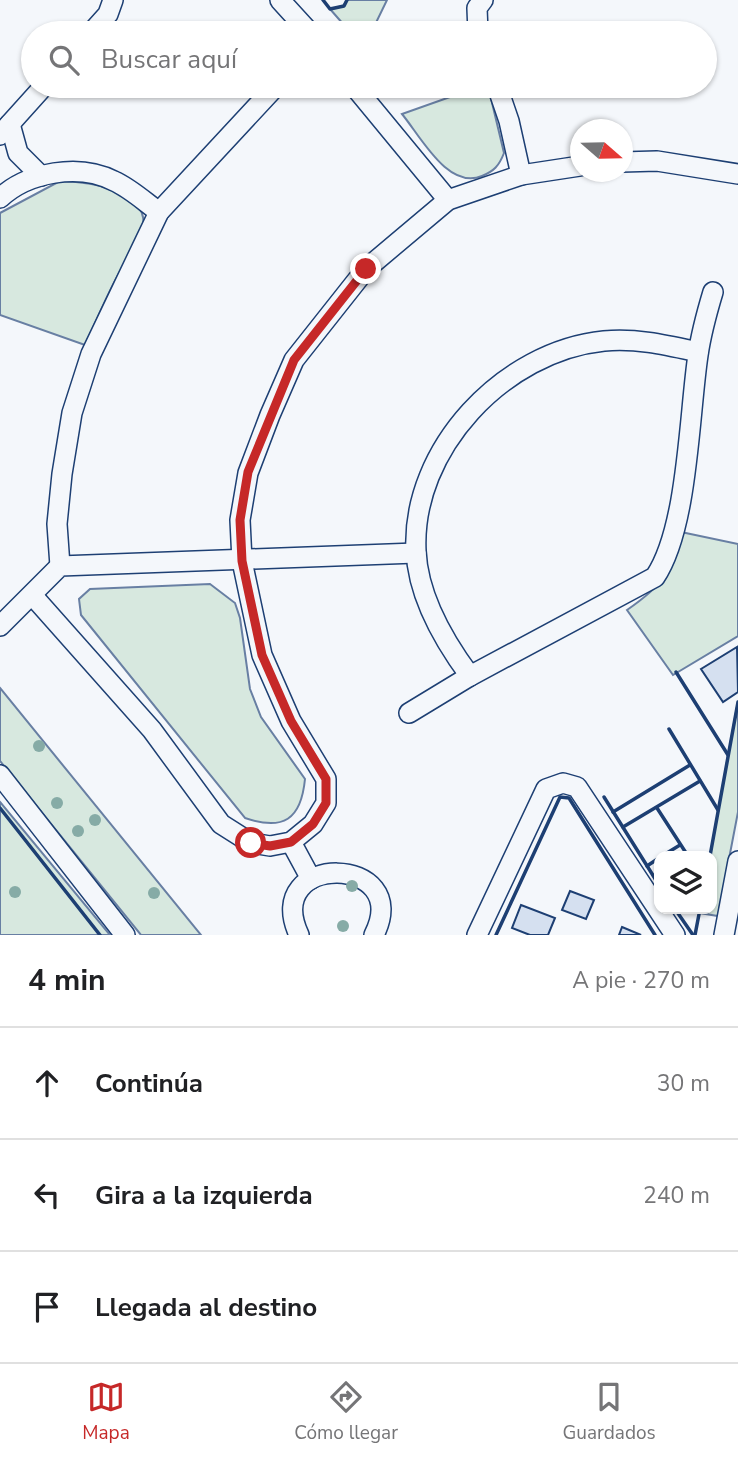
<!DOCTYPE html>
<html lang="es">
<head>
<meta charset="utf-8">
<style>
  body { margin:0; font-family:"Nunito Sans",sans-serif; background:#f2f2f2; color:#202124 }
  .controls { position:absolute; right:21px; bottom:21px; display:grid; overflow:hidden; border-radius:14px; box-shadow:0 2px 5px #0004 }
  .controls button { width:63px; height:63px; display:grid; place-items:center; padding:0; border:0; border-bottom:2px solid #e0e0e0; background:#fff; color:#202124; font:35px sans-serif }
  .compass { position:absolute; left:570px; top:119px; width:63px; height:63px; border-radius:50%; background:#fff; box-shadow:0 2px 5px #0004; rotate:110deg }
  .stop { position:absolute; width:21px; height:21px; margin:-16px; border:5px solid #c62828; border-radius:50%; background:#fff }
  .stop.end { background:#c62828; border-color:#fff; box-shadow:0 2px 7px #0008 }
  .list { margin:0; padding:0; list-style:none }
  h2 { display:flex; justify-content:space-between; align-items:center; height:91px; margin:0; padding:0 28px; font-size:30px }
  h2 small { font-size:23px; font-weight:400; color:#757577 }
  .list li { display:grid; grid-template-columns:46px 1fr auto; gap:21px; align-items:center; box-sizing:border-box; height:112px; padding:0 28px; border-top:2px solid #e0e0e0 }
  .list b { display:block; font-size:26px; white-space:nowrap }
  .list em { font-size:23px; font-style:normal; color:#757577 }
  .icon { flex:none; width:38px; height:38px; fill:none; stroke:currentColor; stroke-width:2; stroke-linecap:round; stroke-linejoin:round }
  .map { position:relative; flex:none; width:738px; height:935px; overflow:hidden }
  .search { position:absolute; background:#fff; box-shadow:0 2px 5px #0004; left:21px; right:21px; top:21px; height:77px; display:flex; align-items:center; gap:18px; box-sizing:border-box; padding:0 24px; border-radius:38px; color:#757577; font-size:26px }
  .sheet { height:427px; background:#fff }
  nav { display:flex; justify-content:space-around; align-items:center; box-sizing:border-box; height:98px; border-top:2px solid #e0e0e0; background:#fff; font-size:19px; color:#757577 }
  nav a { display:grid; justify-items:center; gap:4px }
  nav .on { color:#c62828 }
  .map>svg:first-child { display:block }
</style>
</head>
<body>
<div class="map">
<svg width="738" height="935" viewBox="0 0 738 935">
  <rect width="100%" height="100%" fill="#f4f7fb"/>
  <g fill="#d7e8df" stroke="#687fa3" stroke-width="2">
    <polygon points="347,0 387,0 371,33 351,33 330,9 343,6"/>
    <path d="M481 86H488L504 153C499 166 494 171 482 176 448 190 421 137 402 114Z"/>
    <path d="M60 181C87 182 150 188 143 229 141 244 124 263 117 277 105 299 96 322 85 345L0 315V213Z"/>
    <path d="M681 532 738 544V636L673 675 627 610C663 585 670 575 681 532Z"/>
    <path d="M210 584 235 603 240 618 250 689 261 717 305 779C301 820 283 831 245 818L81 615 79 599 90 589Z"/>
    <polygon points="0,688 201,935 141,935 0,761"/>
    <polygon points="738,701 738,812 718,916 699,913 700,909 712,909 710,856"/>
    <polygon points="0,802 110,935 0,935"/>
  </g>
  <g fill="#d5e0f0" stroke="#1d3f73" stroke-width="2">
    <polygon points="737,647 738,692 723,702 701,669"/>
    <polygon points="570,891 594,900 586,919 562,910"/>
    <polygon points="521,905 555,918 548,935 530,935 512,928"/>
    <polygon points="622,927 641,935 619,935"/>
  </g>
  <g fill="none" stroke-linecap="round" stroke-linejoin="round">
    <g stroke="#1d3f73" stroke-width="22">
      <g id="minor">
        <polyline points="280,0 310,33"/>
        <polyline points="91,33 108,14 113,0"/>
        <polyline points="478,33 477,8 483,0"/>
        <polyline points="354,86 448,200"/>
        <polyline points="497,86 509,121 521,175"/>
        <polyline points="10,124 18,153 41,176"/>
        <polyline points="0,135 44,86"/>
        <polyline points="622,162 657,161 738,174"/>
        <path d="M0 198C28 172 79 163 114 181 130 188 145 202 159 212"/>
        <polyline points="60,566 57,524 62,474 72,413 91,354 159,212 276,86"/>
        <polyline points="33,596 152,730 221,824 251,843 270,846 291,842 313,824 326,803 326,779 291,721 262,655 242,561 240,520 248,473 270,415 294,360 366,269 448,200 521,175 580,166"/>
        <polyline points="0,626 60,566 416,553"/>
        <path d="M470 676C444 641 418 596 416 551 411 449 504 351 604 341 637 338 666 345 698 352"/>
        <path d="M409 713 470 676 655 577C688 528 689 415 698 355 701 334 707 312 713 292"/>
        <polyline points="0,775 125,935"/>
        <polyline points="291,842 311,879"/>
        <path d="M299 935C260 851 415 854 374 935"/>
        <polyline points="477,935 546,789 563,783 577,787 675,935"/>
        <polyline points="724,935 738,861"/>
      </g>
    </g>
    <use href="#minor" stroke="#f4f7fb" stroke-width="19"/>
    <g stroke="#1d3f73" stroke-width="3.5">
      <polyline points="323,0 330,9 344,6 347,0"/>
      <polyline points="676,672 728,755"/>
      <polyline points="669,729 718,810"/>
      <polyline points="604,797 659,885"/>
      <polyline points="0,808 100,935"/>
      <polyline points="657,808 688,856"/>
      <polyline points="613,812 690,765"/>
      <polyline points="623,827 700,781"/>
      <polyline points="662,856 680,845"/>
      <polyline points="710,856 738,702"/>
      <polyline points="647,866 659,858"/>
      <polyline points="675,909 693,935"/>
      <polyline points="496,935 560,797 569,798 574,806 655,935"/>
      <polyline points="695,935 700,909"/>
    </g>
  </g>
  <g fill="#86aba6">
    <circle cx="39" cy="746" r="6"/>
    <circle cx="57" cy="803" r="6"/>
    <circle cx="95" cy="820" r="6"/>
    <circle cx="78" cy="831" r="6"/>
    <circle cx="352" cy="886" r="6"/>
    <circle cx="15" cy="892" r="6"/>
    <circle cx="154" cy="893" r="6"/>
    <circle cx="343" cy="926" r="6"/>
  </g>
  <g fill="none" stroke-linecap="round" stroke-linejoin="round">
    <polyline stroke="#c62828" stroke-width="9" points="251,843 270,846 291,842 313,824 326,803 326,779 291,721 262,655 242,561 240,520 248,472 294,360 366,269"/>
  </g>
</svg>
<div class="controls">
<button><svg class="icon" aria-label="layers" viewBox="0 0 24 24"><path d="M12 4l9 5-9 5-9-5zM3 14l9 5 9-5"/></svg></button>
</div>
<svg class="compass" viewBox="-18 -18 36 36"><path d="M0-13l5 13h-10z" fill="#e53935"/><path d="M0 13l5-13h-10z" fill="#757577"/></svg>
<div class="stop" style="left:251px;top:843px"></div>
<div class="stop end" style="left:366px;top:269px"></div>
<div class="search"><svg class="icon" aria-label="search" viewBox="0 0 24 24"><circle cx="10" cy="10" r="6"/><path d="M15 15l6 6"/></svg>Buscar aquí</div>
</div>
<section class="sheet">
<h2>4 min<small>A pie · 270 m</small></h2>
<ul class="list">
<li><svg class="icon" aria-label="ahead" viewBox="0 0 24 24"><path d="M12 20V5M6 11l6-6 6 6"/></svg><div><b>Continúa</b></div><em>30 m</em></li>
<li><svg class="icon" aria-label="left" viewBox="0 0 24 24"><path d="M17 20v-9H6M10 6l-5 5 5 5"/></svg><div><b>Gira a la izquierda</b></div><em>240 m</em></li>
<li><svg class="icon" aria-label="arrive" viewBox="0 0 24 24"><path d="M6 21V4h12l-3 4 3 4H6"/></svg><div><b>Llegada al destino</b></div></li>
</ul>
</section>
<nav>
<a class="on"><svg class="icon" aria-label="map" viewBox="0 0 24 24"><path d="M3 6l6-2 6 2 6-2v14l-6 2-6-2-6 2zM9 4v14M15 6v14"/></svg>Mapa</a>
<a><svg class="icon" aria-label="directions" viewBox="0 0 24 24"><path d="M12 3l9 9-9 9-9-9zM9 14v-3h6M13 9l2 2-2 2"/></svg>Cómo llegar</a>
<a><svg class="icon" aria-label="saved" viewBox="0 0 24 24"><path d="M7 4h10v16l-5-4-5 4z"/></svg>Guardados</a>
</nav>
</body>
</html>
